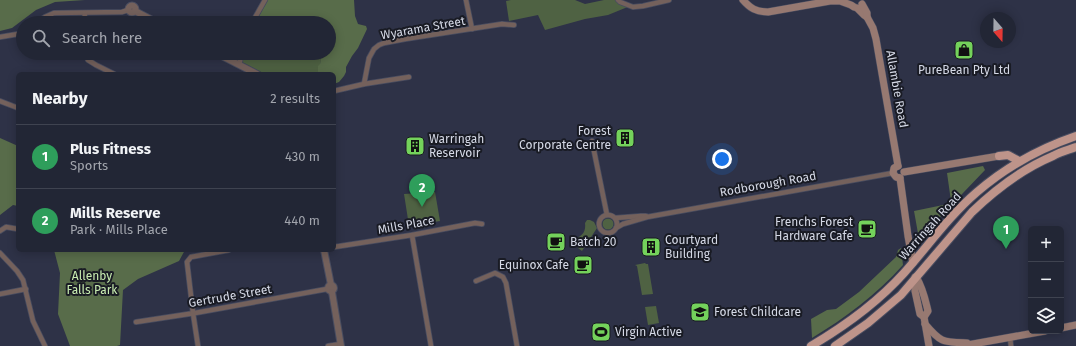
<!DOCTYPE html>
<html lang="en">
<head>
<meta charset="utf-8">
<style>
  body { margin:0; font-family:"Fira Sans",sans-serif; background:#2e3241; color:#f1f3f6 }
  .controls { position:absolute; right:12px; bottom:12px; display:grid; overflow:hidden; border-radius:6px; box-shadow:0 2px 10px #0003 }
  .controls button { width:36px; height:36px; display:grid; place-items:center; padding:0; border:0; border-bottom:1px solid #3f4350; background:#222635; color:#f1f3f6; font:20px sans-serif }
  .compass { position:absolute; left:980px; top:12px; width:36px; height:36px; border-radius:50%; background:#222635; box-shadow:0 2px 10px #0003; rotate:160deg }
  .you { position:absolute; left:722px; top:159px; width:14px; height:14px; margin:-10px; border:3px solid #fff; border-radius:50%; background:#1a73e8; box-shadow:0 0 0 6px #1a73e833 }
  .badge { display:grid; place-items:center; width:26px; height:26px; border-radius:50%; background:#74d25b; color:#fff; font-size:13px; font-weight:700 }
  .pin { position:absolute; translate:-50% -33px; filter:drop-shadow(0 1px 2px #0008) }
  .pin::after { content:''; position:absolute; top:21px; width:14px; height:12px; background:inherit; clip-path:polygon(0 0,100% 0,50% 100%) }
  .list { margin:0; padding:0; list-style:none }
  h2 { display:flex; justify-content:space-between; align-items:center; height:52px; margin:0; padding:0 16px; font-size:17px }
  h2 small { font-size:13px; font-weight:400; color:#a2a5ad }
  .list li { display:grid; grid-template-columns:26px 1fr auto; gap:12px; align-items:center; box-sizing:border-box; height:64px; padding:0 16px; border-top:1px solid #3f4350 }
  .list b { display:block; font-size:15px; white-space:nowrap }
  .list p { margin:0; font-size:13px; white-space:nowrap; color:#a2a5ad }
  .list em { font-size:13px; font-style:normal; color:#a2a5ad }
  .icon { flex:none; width:22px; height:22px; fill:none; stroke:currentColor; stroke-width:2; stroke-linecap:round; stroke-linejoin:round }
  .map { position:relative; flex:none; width:1076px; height:346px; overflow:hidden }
  .search { position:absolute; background:#222635; box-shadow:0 2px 10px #0003; left:16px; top:16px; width:320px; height:44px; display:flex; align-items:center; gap:10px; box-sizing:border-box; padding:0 14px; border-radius:22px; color:#a2a5ad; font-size:15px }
  .panel { position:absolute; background:#222635; box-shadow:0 2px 10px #0003; left:16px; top:72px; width:320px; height:180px; border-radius:6px }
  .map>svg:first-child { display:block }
</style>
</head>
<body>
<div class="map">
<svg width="1076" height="346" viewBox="0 0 1076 346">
  <rect width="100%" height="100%" fill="#2e3247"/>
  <g fill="#4f6243">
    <polygon points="511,0 575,0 585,4 604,0 618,0 630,6 608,15 585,19 545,30 538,15 509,21 506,1"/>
    <path d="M245 53H262L268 57 273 56C282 62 285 57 294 57 296 57 299 58 301 59L311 53H318L321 60 319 74H265L242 62Z"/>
    <polygon points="435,192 440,221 409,226 404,194"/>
    <circle cx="608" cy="224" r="5.5"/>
    <path d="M587 220H590L594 222 597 228 582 251 578 248 577 238C583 235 586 231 585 223Z"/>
    <polygon points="645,263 646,264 648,264 653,294 642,295 637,266 635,265"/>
    <polygon points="656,306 659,323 648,325 645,307"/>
  </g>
  <g fill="#586c4a">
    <polygon points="0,0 85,0 55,2 36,10 12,28 0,31"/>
    <polygon points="268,0 354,0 355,16 358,24 366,26 367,29 358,48 352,56 346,67 346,72 344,76 339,82 334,84 334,74 319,74 318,73 318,66 320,64 321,60 318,53 329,53 329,23 255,23"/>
    <path d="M262 53H311L301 59C299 58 296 57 294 57 285 57 283 62 273 56L268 57H265Z"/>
    <polygon points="0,138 18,146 18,206 13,205 0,215"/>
    <polygon points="983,166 985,170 919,239 914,211 948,204 951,201 947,173"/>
    <path d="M901 248 903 265C876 295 845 318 812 338L811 319 827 310 836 309 859 292 896 257 898 250Z"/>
    <polygon points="54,250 185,250 179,261 138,279 123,290 120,345 117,346 70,346 58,314 60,273"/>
  </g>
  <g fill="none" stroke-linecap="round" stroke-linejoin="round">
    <g stroke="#494d60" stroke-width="6">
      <g id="minor">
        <polyline points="466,0 472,29"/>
        <polyline points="618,0 620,2 633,7 643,6 669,0"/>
        <polyline points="36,23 45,17 54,13 122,12 128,10"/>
        <polyline points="84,23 85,13"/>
        <polyline points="252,23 265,0"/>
        <polyline points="0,37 18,34 23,32"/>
        <polyline points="85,53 88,60 96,65 114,74"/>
        <polyline points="239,65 242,53"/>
        <polyline points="364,84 369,58 374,49 379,45 384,43 405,39 502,24 514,25"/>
        <polyline points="334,91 364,84 409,77"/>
        <polyline points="0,101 18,108"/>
        <polyline points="592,141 607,215"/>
        <circle cx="608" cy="224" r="9"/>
        <polyline points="615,218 641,216 646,216"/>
        <polyline points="616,228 623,224 647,217 893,173"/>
        <polyline points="0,231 6,227 18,229"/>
        <polyline points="412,235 431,346"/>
        <polyline points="334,247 412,235 475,223 482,224"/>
        <polyline points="0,253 17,271 23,280 33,321 45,346"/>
        <polyline points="476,281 495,273 503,277 506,283 517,346"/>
        <polyline points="0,294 26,289"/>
        <polyline points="136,322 195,313 327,289"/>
        <polyline points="1010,337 1011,346"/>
        <polyline points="198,346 193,313 187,262 191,257 229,250"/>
        <polyline points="328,346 341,344"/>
      </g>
    </g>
    <g stroke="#494d60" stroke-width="8">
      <g id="tertiary">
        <circle cx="132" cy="9" r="3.5"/>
        <polyline points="135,11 158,23"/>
        <polyline points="216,53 257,74"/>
        <polyline points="324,250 331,285"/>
        <circle cx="331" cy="288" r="3"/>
        <polyline points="332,292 341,346"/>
      </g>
    </g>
    <g stroke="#494d60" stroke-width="8">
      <g id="secondary">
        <path d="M743 0C750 8 756 12 768 12L830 1H840L851 5 854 7 857 8 864 15 867 17"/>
        <polyline points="862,4 867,13 867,17 873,28 876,39 898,166"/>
        <polyline points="898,166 894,168 893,173 896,177 900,178"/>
        <polyline points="904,172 999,156"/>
        <polyline points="900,178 908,236 913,263"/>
        <polyline points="915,277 915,291 920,314 924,317 929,346"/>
        <path d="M916 277C923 288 925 299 928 311L924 317"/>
        <path d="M925 324C941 343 943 342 967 343"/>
        <polyline points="1061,328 1076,325"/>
        <polyline points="962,346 1045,331"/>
      </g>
    </g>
    <g stroke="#494d60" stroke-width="10">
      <g id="trunk">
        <polyline points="999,156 1008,155 1019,161"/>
        <path d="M811 346C845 326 877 303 904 273 928 246 949 216 977 192 1007 166 1038 149 1076 136"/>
        <path d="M835 346 868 323 901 295 972 212C996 189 1022 169 1053 156 1060 152 1068 150 1076 147"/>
      </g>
    </g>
    <use href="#minor" stroke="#74615c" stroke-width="4.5"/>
    <use href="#tertiary" stroke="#74615c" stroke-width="6"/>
    <use href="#secondary" stroke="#977971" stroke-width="7"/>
    <use href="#trunk" stroke="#be948a" stroke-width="8"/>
  </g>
  <defs>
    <g id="shop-square" transform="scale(1)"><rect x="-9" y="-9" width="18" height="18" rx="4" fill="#74d25b" stroke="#191b24"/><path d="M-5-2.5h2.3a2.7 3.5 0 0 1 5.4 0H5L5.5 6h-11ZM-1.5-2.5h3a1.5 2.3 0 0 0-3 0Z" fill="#111"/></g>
    <g id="building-square" transform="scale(1)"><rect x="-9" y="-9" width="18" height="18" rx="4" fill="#74d25b" stroke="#191b24"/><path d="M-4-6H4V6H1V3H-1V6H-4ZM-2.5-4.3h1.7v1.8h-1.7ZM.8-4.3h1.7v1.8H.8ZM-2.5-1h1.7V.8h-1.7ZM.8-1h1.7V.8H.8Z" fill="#111"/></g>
    <g id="cafe-square" transform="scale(1)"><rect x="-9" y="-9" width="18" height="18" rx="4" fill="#74d25b" stroke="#191b24"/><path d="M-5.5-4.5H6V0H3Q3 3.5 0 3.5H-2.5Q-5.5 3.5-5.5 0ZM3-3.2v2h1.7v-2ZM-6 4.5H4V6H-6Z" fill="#111"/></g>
    <g id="school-square" transform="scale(1)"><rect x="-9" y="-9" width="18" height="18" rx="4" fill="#74d25b" stroke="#191b24"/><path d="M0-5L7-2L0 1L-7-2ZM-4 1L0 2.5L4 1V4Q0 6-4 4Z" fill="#111"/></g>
    <g id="stadium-square" transform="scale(1)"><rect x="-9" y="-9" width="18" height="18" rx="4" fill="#74d25b" stroke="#191b24"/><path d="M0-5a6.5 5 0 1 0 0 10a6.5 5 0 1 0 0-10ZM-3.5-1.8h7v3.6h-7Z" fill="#111"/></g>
  </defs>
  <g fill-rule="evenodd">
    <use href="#shop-square" x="964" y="50"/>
    <use href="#building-square" x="625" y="138"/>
    <use href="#building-square" x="415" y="146"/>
    <use href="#cafe-square" x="867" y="229"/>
    <use href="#cafe-square" x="556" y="242"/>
    <use href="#building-square" x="651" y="247"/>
    <use href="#cafe-square" x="583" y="265"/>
    <use href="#school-square" x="700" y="312"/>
    <use href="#stadium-square" x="601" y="332"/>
  </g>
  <g text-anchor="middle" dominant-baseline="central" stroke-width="4" stroke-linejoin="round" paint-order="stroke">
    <g font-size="12" fill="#d5d9e6" stroke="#191b24">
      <text transform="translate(423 28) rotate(-10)">Wyarama Street</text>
      <text transform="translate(897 89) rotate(80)">Allambie Road</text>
      <text transform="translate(768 184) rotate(-10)">Rodborough Road</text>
      <text transform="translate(406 225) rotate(-10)">Mills Place</text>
      <text transform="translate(930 226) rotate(-48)">Warringah Road</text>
      <text transform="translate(230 296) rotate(-10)">Gertrude Street</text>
    </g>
    <g font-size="12" fill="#d5d9e6" stroke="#191b24" text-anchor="start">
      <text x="964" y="70" text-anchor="middle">PureBean Pty Ltd</text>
      <text x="611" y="131" text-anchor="end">Forest<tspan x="611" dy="14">Corporate Centre</tspan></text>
      <text x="429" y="139">Warringah<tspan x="429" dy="14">Reservoir</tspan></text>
      <text x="853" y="222" text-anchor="end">Frenchs Forest<tspan x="853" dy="14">Hardware Cafe</tspan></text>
      <text x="665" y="240">Courtyard<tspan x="665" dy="14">Building</tspan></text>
      <text x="570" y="242">Batch 20</text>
      <text x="569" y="265" text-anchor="end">Equinox Cafe</text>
      <text x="714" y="312">Forest Childcare</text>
      <text x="615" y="332">Virgin Active</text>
    </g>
    <g font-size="12" fill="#c9edb1" stroke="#191b24">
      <text x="92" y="276">Allenby<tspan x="92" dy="14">Falls Park</tspan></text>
    </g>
  </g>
</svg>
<div class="controls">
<button>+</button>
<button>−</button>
<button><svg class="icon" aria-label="layers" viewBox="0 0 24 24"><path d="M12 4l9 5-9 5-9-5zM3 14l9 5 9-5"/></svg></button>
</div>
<svg class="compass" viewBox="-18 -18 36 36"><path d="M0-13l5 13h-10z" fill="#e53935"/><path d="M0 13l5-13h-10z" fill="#a2a5ad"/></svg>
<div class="you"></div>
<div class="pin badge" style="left:1006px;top:249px;background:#2e9e5b">1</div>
<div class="pin badge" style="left:422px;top:207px;background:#2e9e5b">2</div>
<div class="search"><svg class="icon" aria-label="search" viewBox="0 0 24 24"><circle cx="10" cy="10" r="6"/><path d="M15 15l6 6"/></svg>Search here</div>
<section class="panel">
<h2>Nearby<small>2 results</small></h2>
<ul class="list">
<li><span class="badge" style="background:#2e9e5b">1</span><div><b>Plus Fitness</b><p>Sports</p></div><em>430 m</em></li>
<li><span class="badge" style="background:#2e9e5b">2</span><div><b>Mills Reserve</b><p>Park · Mills Place</p></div><em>440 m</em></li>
</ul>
</section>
</div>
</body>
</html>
